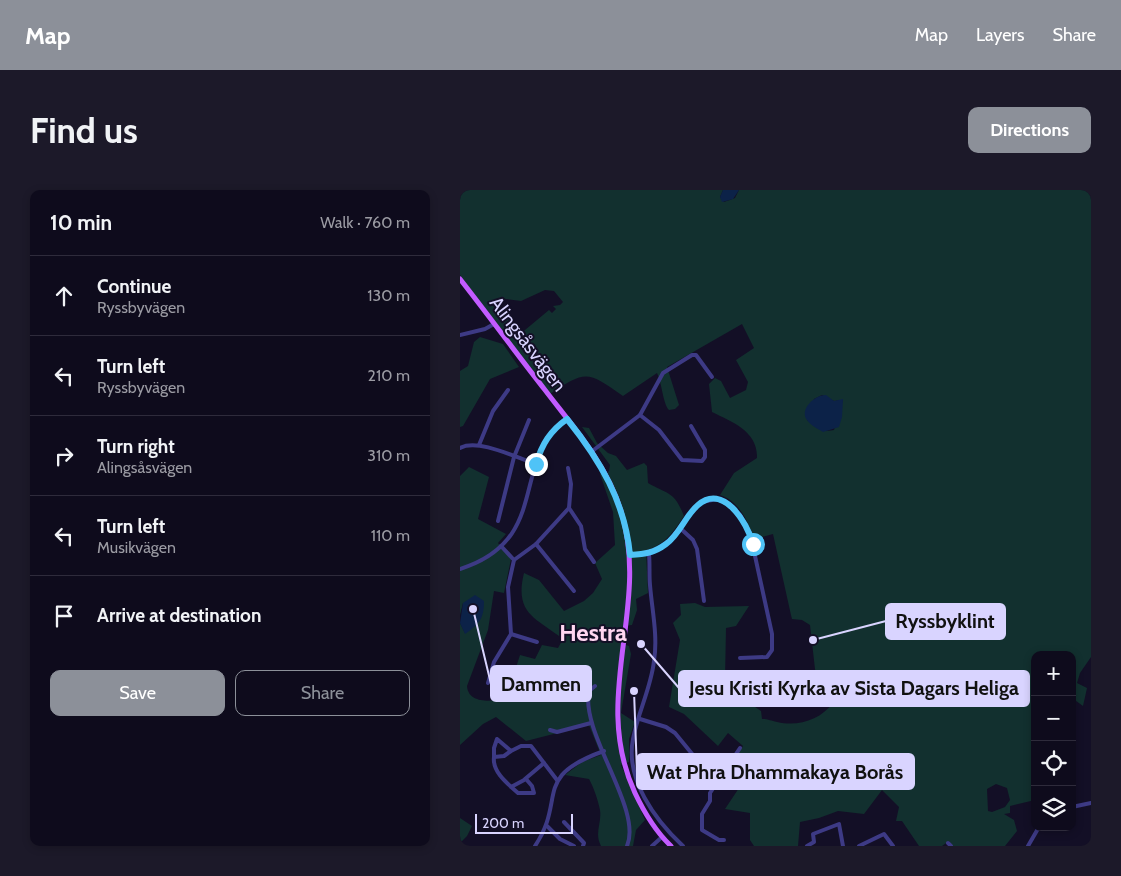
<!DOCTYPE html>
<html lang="en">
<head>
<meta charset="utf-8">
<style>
  body { margin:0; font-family:Cabin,sans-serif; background:#1c1929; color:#f1f3f6 }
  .controls { position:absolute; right:15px; bottom:15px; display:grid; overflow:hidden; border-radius:10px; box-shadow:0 2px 8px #0003 }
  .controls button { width:45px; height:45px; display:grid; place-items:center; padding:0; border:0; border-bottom:1px solid #2e2b3b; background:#0e0b1c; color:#f1f3f6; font:25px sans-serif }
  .scale { position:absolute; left:15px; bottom:12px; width:98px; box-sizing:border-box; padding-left:5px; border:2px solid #d9d4ff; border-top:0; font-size:14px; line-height:18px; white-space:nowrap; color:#d9d4ff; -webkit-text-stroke:4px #130f26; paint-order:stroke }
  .stop { position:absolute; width:15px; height:15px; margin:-11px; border:4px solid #4fc3f7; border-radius:50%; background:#fff }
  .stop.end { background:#4fc3f7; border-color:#fff; box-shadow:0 1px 5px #0008 }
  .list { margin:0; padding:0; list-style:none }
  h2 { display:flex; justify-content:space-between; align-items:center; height:65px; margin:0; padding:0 20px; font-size:21px }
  h2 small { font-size:16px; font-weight:400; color:#9b9ba3 }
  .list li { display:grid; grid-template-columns:32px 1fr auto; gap:15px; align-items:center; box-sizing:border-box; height:80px; padding:0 20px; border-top:1px solid #2e2b3b }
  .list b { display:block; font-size:19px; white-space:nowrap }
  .list p { margin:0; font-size:16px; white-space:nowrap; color:#9b9ba3 }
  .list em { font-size:16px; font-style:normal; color:#9b9ba3 }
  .actions { display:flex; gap:10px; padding:15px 20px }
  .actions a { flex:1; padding:11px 0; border:1px solid #8c9099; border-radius:10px; text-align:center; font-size:18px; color:#8c9099 }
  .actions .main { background:#8c9099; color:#fff }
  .icon { flex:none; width:28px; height:28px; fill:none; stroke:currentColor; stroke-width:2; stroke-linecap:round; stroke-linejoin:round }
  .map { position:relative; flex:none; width:631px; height:656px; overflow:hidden; border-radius:10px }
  header { display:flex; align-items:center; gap:30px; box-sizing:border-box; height:70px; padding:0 25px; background:#8c9099; color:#fff }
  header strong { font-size:24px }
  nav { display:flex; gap:28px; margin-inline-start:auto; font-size:18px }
  .intro { display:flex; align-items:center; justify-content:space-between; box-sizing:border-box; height:120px; padding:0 30px }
  h1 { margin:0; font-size:35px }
  .button { padding:12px 22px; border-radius:10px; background:#8c9099; color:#fff; font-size:18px; font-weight:700 }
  main { display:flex; gap:30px; padding:0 30px }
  aside { flex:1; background:#0e0b1c; border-radius:10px; box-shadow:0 2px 8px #0003 }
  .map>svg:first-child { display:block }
</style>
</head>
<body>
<header>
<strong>Map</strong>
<nav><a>Map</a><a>Layers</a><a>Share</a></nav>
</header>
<div class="intro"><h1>Find us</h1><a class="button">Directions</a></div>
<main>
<aside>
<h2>10 min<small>Walk · 760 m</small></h2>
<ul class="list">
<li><svg class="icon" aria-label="ahead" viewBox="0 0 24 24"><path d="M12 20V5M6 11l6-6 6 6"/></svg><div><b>Continue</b><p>Ryssbyvägen</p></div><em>130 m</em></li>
<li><svg class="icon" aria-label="left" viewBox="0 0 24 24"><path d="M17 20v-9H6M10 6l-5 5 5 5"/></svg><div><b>Turn left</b><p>Ryssbyvägen</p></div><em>210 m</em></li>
<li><svg class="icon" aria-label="right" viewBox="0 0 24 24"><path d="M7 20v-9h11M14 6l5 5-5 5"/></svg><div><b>Turn right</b><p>Alingsåsvägen</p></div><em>310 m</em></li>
<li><svg class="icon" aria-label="left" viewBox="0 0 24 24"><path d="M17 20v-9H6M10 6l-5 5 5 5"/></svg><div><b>Turn left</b><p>Musikvägen</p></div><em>110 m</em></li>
<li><svg class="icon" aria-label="arrive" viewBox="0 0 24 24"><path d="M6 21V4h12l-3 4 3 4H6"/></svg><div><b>Arrive at destination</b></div></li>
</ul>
<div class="actions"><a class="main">Save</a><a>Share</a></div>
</aside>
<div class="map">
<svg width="631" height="656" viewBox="0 0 631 656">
  <rect width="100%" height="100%" fill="#130f26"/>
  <g fill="#12302f" fill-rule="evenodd">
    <path d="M0 0H263L260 7 264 12 275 8 279 0H631V467L620 483 617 493 627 498 623 516 612 508V465H575V610L550 616V623L544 624 554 630 557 641 545 656H493L489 651 482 656H459L442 631H436L439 617 422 600 404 624 378 621 359 628 340 632 338 656H294L290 650V623L265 619 285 589 269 576 283 556 268 543 258 556 224 524 209 517 220 450 213 433 221 425 220 414 235 413 245 417 289 416 276 436 266 438 265 489 276 491V504L301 521 302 529C309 529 311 531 317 532 338 537 360 530 373 513H368L364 509 355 479 350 435 342 430 332 429 331 425 313 344 294 349C288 331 279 311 260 305L274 283 297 268C298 241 272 232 252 222L249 194 255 188 261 191 270 208 286 200 288 192 276 170 294 158 282 134 207 177 219 215 215 219 209 220C203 214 202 193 197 183L163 206C128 182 127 179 90 204L0 85ZM85 100 94 101 103 112 100 115 93 116 96 119 92 123 89 120 59 145 36 111 39 108 61 111ZM362 205 374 211 383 210 374 240C362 243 356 237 347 230L354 209ZM536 594 547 598 550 610 545 617 532 622 528 621 527 599Z"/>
    <polygon points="20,147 43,154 59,177 30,189 3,236 0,237 0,181 8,176 14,152"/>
    <path d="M122 237 129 238 137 253 148 263 156 266 167 280 184 273 187 276 188 293C209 305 214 301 224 326 214 341 205 355 186 360L188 403 176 409 177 420 172 435 163 436 160 453 169 456 171 464 161 523 175 532 169 549V572L161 575 185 630 176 640 173 656H141C134 643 142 633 140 620 138 610 134 598 129 589L105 585 122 572 141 565 129 535 66 551 36 527 23 534 0 555V433L5 443 3 413 0 425V286L9 277 29 287 18 329 46 344 38 353 51 369 44 403 34 401 28 440 7 496C8 513 30 512 43 509L50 496 60 465 75 469 82 455 98 458 103 449C76 428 54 424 64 383L79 390 104 421 124 411 133 403 142 389 135 373 155 355 153 322 140 284 145 285 149 281 150 275Z"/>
    <polygon points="0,628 12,636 7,646 1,652 5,656 0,656"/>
  </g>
  <g fill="#0c2248">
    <polygon points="263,0 279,0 273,9 262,12 260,7"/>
    <path d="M366 205 374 211 383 209 382 227 379 237 363 242C358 239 350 235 347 230 339 219 355 205 366 205Z"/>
    <path d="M15 405 24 411C24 429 19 434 5 444L0 433 3 413Z"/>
  </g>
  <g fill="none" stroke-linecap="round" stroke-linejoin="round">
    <g stroke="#3d3a85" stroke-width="4">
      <polyline points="0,145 25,139 34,134"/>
      <polyline points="180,225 199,240 222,270 242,271 245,267 245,260 231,236"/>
      <polyline points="19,255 33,221 48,200"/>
      <path d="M0 258C18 248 57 268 76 274"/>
      <polyline points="131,262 180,225 203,183 232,165 236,165 252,187"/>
      <polyline points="108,278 111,294 109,318"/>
      <polyline points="109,318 121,336 125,359 134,372"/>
      <polyline points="38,331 54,267 69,230"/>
      <polyline points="220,338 233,350 237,359 244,411"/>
      <polyline points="76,354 114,401"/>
      <path d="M189 364C190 374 189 385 190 395 192 420 198 446 194 471 191 498 178 522 173 549 165 589 195 630 223 656"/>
      <polyline points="170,365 189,364 208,353 235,318 242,312 257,309 270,315 280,325 290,343 312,444 312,460 307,467 280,468"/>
      <polyline points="54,370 76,354 109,318"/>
      <path d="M0 379C93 350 49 269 107 229"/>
      <polyline points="51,444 77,452"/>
      <polyline points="28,493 34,472 51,444 48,397 54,370 41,356"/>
      <path d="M135 496 129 501C120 543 183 619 167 656"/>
      <polyline points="180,529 206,537 215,543 233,565 261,585"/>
      <polyline points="90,540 97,542 131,533"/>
      <polyline points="51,561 44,566 34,567 34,558 37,549 51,561 61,556 71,556 97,590"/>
      <path d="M34 567C32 582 48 594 58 603H74L72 596 66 589 51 597"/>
      <polyline points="65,589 84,573"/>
      <polyline points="612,617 631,613"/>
      <polyline points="104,632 124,653 123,656"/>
      <polyline points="87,636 100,649 114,656"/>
      <polyline points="264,650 259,650 242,640 242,624 250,611 250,603 280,558"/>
      <polyline points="488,653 491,656"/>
      <path d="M75 656C107 608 71 587 144 561"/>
      <polyline points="192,656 202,647"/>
      <polyline points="347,656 354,652 353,644 379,634 383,656"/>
      <polyline points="399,656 424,644 433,656"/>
      <polyline points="568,656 579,637"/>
    </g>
    <path stroke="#c25bff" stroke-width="5" d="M0 89C29 126 56 163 85 200 114 238 147 275 161 321 191 417 130 506 175 603 184 622 195 641 211 656"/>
  </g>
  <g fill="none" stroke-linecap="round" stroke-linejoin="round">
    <path stroke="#4fc3f7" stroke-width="6" d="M76 274C82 254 90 241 107 229 140 270 165 312 170 365 185 364 194 363 206 354 220 344 225 326 238 315 263 293 287 332 293 354"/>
  </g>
  <g text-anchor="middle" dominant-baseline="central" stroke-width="4" stroke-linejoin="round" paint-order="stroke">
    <g font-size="19" fill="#d9d4ff" stroke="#130f26">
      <text transform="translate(68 154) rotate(53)">Alingsåsvägen</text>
    </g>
    <g font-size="24" font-weight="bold" fill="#ffd6f0" stroke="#130f26">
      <text x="133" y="442">Hestra</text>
    </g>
  </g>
  <path fill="none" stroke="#d9d4ff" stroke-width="2" d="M353 450L426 431M13 419L31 494M181 454L219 498M174 501L177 582"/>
  <g fill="#d9d4ff" stroke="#130f26" stroke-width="2">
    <circle cx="353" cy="450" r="5"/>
    <circle cx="13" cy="419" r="5"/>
    <circle cx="181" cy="454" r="5"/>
    <circle cx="174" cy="501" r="5"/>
  </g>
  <g fill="#d9d4ff" stroke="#d9d4ff" stroke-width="2">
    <rect x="426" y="414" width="119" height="35" rx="5"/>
    <rect x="31" y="476" width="100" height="35" rx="5"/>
    <rect x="219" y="481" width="350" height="35" rx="5"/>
    <rect x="177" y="564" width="277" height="35" rx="5"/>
  </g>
  <g font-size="20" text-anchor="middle" font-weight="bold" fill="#111">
    <text x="485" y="438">Ryssbyklint</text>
    <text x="81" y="501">Dammen</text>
    <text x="394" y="505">Jesu Kristi Kyrka av Sista Dagars Heliga</text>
    <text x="315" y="589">Wat Phra Dhammakaya Borås</text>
  </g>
</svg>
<div class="controls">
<button>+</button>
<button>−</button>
<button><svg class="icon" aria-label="locate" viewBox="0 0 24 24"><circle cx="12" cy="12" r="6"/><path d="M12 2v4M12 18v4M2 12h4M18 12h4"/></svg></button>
<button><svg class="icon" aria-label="layers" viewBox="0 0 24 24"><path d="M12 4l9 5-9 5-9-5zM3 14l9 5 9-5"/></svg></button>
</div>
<div class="scale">200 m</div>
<div class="stop" style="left:293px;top:354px"></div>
<div class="stop end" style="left:76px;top:274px"></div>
</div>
</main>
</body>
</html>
